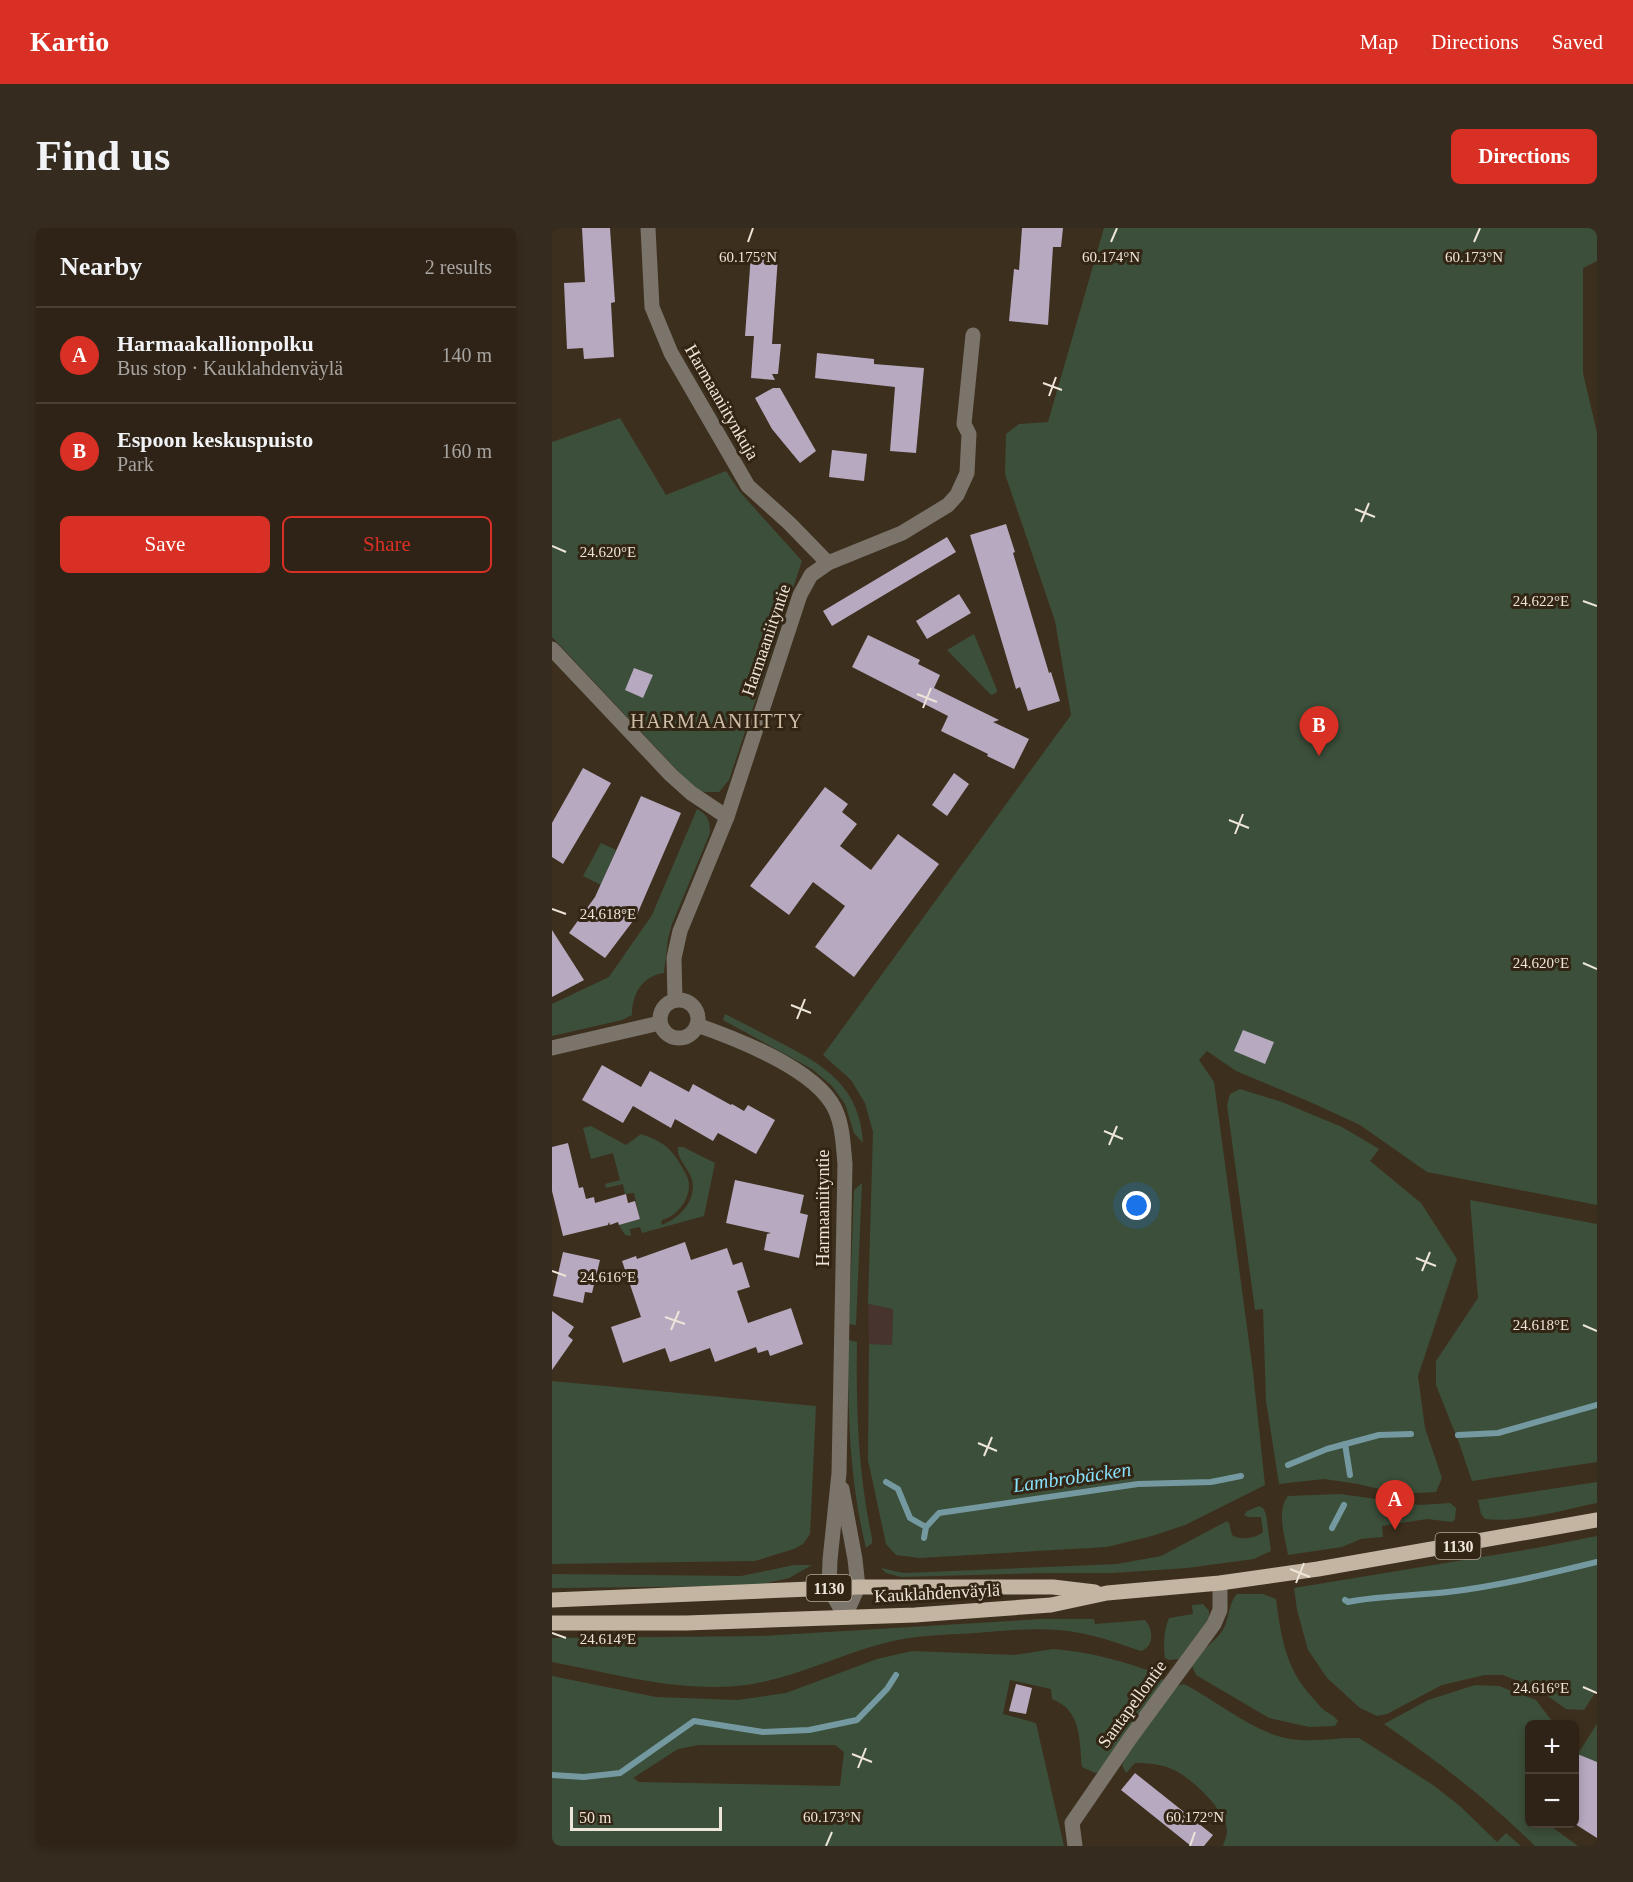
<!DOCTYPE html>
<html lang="en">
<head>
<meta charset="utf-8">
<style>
  body { margin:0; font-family:"Times New Roman",serif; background:#362b1f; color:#f1f3f6 }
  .controls { position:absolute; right:18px; bottom:18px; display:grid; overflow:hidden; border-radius:9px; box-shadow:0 3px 9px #0003 }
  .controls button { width:54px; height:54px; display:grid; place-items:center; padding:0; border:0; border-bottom:2px solid #494035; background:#2e2316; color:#f1f3f6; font:30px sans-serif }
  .scale { position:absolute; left:18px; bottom:15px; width:152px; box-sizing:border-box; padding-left:6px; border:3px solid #eee5da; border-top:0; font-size:16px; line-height:21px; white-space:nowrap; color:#eee5da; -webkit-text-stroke:4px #332514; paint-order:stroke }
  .you { position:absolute; left:585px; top:978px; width:21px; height:21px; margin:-15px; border:4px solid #fff; border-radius:50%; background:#1a73e8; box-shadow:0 0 0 9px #1a73e833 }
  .badge { display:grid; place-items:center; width:39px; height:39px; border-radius:50%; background:#d93025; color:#fff; font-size:20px; font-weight:700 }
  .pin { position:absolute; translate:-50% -50px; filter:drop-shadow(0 2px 3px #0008) }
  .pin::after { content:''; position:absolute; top:32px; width:21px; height:18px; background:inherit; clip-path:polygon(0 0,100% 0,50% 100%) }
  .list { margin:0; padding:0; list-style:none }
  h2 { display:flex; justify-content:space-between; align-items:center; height:78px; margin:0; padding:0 24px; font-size:26px }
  h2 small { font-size:20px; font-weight:400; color:#a7a4a1 }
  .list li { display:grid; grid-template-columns:39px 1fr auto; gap:18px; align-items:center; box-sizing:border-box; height:96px; padding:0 24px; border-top:2px solid #494035 }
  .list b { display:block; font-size:22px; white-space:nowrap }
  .list p { margin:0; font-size:20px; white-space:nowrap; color:#a7a4a1 }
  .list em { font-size:20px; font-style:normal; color:#a7a4a1 }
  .actions { display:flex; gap:12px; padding:18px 24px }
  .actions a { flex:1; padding:14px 0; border:2px solid #d93025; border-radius:9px; text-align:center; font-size:21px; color:#d93025 }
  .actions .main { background:#d93025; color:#fff }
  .map { position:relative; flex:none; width:1045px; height:1618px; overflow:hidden; border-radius:9px }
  header { display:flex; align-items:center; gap:36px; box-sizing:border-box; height:84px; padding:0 30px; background:#d93025; color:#fff }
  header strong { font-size:28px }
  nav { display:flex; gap:33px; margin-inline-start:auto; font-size:21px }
  .intro { display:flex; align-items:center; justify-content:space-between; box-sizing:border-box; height:144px; padding:0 36px }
  h1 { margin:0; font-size:42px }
  .button { padding:15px 27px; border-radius:9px; background:#d93025; color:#fff; font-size:21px; font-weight:700 }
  main { display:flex; gap:36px; padding:0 36px }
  aside { flex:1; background:#2e2316; border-radius:9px; box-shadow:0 3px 9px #0003 }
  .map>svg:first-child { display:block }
</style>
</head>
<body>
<header>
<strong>Kartio</strong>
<nav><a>Map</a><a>Directions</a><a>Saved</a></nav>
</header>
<div class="intro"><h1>Find us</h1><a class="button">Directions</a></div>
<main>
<aside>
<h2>Nearby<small>2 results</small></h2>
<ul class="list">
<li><span class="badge">A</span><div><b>Harmaakallionpolku</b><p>Bus stop · Kauklahdenväylä</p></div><em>140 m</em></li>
<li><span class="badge">B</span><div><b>Espoon keskuspuisto</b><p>Park</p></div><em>160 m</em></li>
</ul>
<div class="actions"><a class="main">Save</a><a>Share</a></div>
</aside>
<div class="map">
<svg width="1045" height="1618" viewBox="0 0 1045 1618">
  <rect width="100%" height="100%" fill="#3d2f1d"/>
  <polygon fill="#48342f" points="316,1076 341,1081 340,1117 317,1116"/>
  <g fill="#3c4f3a" fill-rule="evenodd">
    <polygon points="552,0 1045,0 1045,33 1031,40 1031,145 1045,205 1045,977 875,944 808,897 758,874 684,843 655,823 647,832 662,854 701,1144 713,1257 633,1297 600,1308 555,1319 368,1330 344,1327 334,1316 316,1232 317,1116 340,1117 341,1081 316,1076 321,904 313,875 299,852 271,827 519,487 503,393 453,246 454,206 467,196 496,194"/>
    <polygon points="68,190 114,267 174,243 188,264 250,333 177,552 167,564 152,564 142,560 0,409 0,214"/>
    <polygon points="422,406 445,462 444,465 439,467 395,422"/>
    <path d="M145 581C156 587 158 593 158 605L120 696 116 711 112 745C90 748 80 766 80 787L70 792 0 808V776L57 749 100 687Z"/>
    <polygon points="49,615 64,622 49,657 31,648"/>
    <path d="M173 786C193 796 212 806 231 816 276 839 308 861 311 915L302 905 293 876 280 858 260 841 171 792Z"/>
    <polygon points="688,861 730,874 790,899 827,921 818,933 869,975 905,1031 866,1148 873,1200 890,1250 884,1264 848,1266 806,1256 772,1251 727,1256 714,1173 711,1081 703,1082 675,877 678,866"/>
    <path d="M39 898 74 917 89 906C98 909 112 915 118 922 124 928 133 943 136 951 141 968 126 988 110 992L109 997C128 991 147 970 139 949 135 939 124 929 126 919H131L163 935 152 988 90 1005 88 999 78 1001 79 1008 73 1007 67 997 88 991 82 965 73 966 71 956 54 960 53 956 68 952 61 925 39 931 31 900Z"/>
    <polygon points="310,955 304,1097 297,1096 302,962"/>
    <polygon points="918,972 1045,996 1045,1234 920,1253 907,1215 884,1157 884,1133 926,1070"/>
    <path d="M296 1112 305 1114C304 1180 306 1245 320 1310V1315L314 1320C297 1250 296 1184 296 1112Z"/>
    <polygon points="0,1153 264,1178 258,1306 251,1316 242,1321 203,1333 0,1336"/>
    <path d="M1045 1254V1275C1011 1282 968 1295 933 1291L929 1286 926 1272Z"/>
    <path d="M788 1266 868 1277 898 1275 904 1280 903 1291 900 1294 875 1291 830 1298 831 1309 809 1311 790 1319 736 1327C733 1309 724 1283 736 1268Z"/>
    <path d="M707 1278 711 1280 714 1286 719 1323 702 1331 635 1340 561 1345H492L349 1349 334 1345 329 1340 352 1345 565 1336 609 1328 675 1293 677 1295 680 1307C688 1313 705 1310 711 1304L709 1289H696L692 1287 695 1283Z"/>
    <polygon points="1045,1308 1045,1462 1032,1482 1014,1481 986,1461 951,1447 933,1447 890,1457 835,1486 825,1488 808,1480 775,1450 756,1422 745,1382 742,1360 984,1320"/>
    <polygon points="242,1337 260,1337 237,1350 202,1358 0,1360 0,1346 189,1348"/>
    <path d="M685 1366H711L724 1371C729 1408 733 1439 759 1468 763 1472 767 1478 772 1482 777 1486 782 1487 786 1493L783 1498 757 1499 717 1490 644 1447 640 1438C645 1425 659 1417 668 1406 678 1394 675 1377 685 1366Z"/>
    <path d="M651 1376 657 1383V1390L627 1431 617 1432 613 1430C611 1418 612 1401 617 1390L641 1386 640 1377Z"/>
    <path d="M490 1391H542L543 1396 593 1392C601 1401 603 1418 589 1423 571 1417 552 1410 533 1406 496 1398 460 1402 424 1405 393 1407 363 1407 333 1415 286 1427 243 1450 194 1457 129 1465 63 1446 0 1434V1410L209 1408Z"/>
    <path d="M501 1421C538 1424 573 1433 608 1447L611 1452V1457L550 1543 543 1545 530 1539C527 1511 530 1483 500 1471L499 1461 458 1452 451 1486 484 1495 512 1618H0V1448L104 1469 186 1472 234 1465 325 1431 360 1423 463 1427ZM147 1517H283L292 1524 288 1558 87 1554 81 1550 126 1521Z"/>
    <path d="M632 1456C665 1473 693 1498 729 1509 755 1516 781 1509 807 1510L881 1557 908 1578 945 1614 954 1605 969 1618H671C672 1614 675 1608 675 1604 676 1584 641 1552 624 1543 611 1536 597 1535 583 1535L574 1545 570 1537 575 1525 624 1458Z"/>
    <path d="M923 1457 947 1458 984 1472 1000 1493V1496H978L977 1570 973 1578 977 1582 978 1596H996L1026 1618H983C937 1572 885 1533 832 1496L876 1472Z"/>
    <polygon points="1045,1496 1045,1534 1025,1527"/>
  </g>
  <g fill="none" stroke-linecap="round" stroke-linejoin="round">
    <g stroke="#7599a1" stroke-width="6">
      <polyline points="906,1207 946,1205 1045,1177"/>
      <polyline points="793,1216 798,1247"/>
      <polyline points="736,1237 775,1221 827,1207 859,1206"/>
      <polyline points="334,1254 346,1261 358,1290 374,1299"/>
      <polyline points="780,1300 792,1277"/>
      <polyline points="372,1310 374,1299 387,1285 586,1256 659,1254 689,1248"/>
      <path d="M793 1372 796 1374C829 1367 863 1368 896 1364 947 1358 996 1346 1045 1334"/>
      <polyline points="0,1547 32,1549 68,1545 142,1493 211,1504 257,1502 305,1492 335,1461 344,1447"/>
    </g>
  </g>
  <g fill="#b6a9c0">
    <polygon points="30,0 58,0 63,74 59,75 62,129 32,131 31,120 15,121 12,55 33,54"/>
    <polygon points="470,0 511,0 509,19 501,19 496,97 457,93 462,41 467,42"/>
    <polygon points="199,26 226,28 220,116 229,116 226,146 220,146 223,152 199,150 202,108 193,108"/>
    <polygon points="265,125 322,131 322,136 372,140 364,225 338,223 343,159 263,150"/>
    <polygon points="221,160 228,160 264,223 248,235 220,201 203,170"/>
    <polygon points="280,222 315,226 312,253 277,249"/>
    <polygon points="454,296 463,324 461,325 497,445 499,444 508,473 476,483 468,459 464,461 418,307"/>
    <polygon points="395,309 404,324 280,398 271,383"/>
    <polygon points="407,366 419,385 375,411 364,393"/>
    <polygon points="316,407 368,432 366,436 388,447 382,460 447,492 441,494 477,511 462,541 435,528 436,526 389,503 396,488 300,439"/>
    <polygon points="82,440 101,447 91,470 73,462"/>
    <polygon points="31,540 59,555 11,636 0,629 0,595"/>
    <polygon points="402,545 417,556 395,588 380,577"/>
    <polygon points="273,559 296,576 290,584 305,596 288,618 319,642 346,606 387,636 302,749 263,719 293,678 261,654 237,687 198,658"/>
    <polygon points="89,568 129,585 84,689 53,730 17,705 43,669"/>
    <polygon points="0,702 32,752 0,769"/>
    <polygon points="691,802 722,814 713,836 682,823"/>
    <polygon points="50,837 89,859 98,843 137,864 141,856 179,877 180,876 192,883 196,877 223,892 204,926 166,905 161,913 123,891 119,900 81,878 71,895 30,872"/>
    <polygon points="16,915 27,960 31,959 34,971 42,969 43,975 74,966 76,975 83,973 88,991 67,997 66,994 58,997 57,994 56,997 11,1008 0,963 0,919"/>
    <polygon points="183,952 252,967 248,985 256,987 247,1030 212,1022 215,1006 219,1005 174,995"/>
    <polygon points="133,1014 139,1032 175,1020 181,1037 190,1034 198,1059 185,1063 196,1095 239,1080 251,1116 218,1128 216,1122 206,1125 204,1119 163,1134 158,1120 118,1134 113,1120 71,1135 59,1099 89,1089 70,1033 84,1028 85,1031"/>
    <polygon points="11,1024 48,1032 40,1065 33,1064 31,1075 1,1068"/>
    <polygon points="0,1083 22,1099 16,1108 21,1112 0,1142"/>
    <polygon points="464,1456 480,1460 474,1486 457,1483"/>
    <polygon points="1023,1525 1045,1534 1045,1610 1023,1596"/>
    <polygon points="583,1545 661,1607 652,1618 639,1618 569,1562"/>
  </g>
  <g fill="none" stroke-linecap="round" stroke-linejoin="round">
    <g stroke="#7b746b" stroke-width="15">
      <polyline points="96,0 100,79 119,125 196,258 237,295 276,335"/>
      <polyline points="0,421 119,547 139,565 175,589"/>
      <circle cx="127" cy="791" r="19"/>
      <polyline points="123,772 122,730 128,703 175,589 248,367 259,347 276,335 350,305 396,277 405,267 415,245 417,206 412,196 421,107"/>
      <path d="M145 797C185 811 255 838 279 874 291 892 291 916 293 936L287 1245 278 1332 277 1360 293 1388"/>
      <polyline points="0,820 108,795"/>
      <polyline points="290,1261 303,1331 306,1359 293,1388"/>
      <polyline points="523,1618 520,1595 579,1509 662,1396 668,1382 668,1355"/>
    </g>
    <g stroke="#c3b5a2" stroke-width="15">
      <polyline points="0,1372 306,1359 501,1359 543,1364"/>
      <polyline points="0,1395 134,1395 363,1387 499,1377 555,1365 668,1355 766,1341 1045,1292"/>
    </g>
  </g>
  <path fill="none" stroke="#eee5da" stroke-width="2" d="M196 14 201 0M559 14 565 0M922 14 928 0M491 155 510 162M497 168 504 149M803 281 823 289M809 294 817 275M0 318 14 324M1031 373 1045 378M365 466 385 474M371 480 379 460M677 592 697 600M683 606 691 586M0 681 14 686M1031 735 1045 741M239 777 259 785M245 791 253 771M552 903 571 911M557 917 565 898M864 1030 884 1038M0 1043 14 1048M870 1043 878 1024M113 1089 133 1096M1031 1097 1045 1103M119 1102 127 1083M426 1215 445 1223M432 1228 440 1209M738 1341 758 1349M744 1355 752 1335M0 1405 14 1410M1031 1459 1045 1465M300 1526 320 1534M306 1540 314 1520M274 1618 280 1604M638 1618 643 1604"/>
  <g text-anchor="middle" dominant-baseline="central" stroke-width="6" stroke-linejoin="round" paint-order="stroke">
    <g fill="#332514" stroke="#b6ab9f" stroke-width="1.5">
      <rect x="883.5" y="1305" width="45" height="26" rx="4.5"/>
      <rect x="254.5" y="1347" width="45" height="26" rx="4.5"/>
    </g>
    <g font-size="16" font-weight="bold" fill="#eee5da">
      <text x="906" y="1318">1130</text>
      <text x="277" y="1360">1130</text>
    </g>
    <g font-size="18" fill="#eee5da" stroke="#332514">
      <text transform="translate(170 174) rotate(60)">Harmaaniitynkuja</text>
      <text transform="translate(214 412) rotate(-71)">Harmaaniityntie</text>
      <text transform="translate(271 980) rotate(-90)">Harmaaniityntie</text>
      <text transform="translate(385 1365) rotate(-3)">Kauklahdenväylä</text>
      <text transform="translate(580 1476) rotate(-54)">Santapellontie</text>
    </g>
    <g font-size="20" letter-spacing="1.5" fill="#cebda7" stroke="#332514">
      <text x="165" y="493">HARMAANIITTY</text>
    </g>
    <g font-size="20" font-style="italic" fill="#87e0fc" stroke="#332514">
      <text transform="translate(520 1249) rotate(-8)">Lambrobäcken</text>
    </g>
  </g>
  <g font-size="15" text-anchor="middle" fill="#eee5da" stroke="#332514" stroke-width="6" stroke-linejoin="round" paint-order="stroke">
    <text x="196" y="34">60.175°N</text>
    <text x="559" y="34">60.174°N</text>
    <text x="922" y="34">60.173°N</text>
    <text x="56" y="329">24.620°E</text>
    <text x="989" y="378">24.622°E</text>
    <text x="56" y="691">24.618°E</text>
    <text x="989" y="740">24.620°E</text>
    <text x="56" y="1054">24.616°E</text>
    <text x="989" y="1102">24.618°E</text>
    <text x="56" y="1416">24.614°E</text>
    <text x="989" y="1465">24.616°E</text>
    <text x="280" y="1594">60.173°N</text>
    <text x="643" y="1594">60.172°N</text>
  </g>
</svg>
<div class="controls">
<button>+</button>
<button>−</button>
</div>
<div class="scale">50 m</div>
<div class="you"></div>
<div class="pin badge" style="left:843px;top:1302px">A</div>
<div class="pin badge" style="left:767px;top:528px">B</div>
</div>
</main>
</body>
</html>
